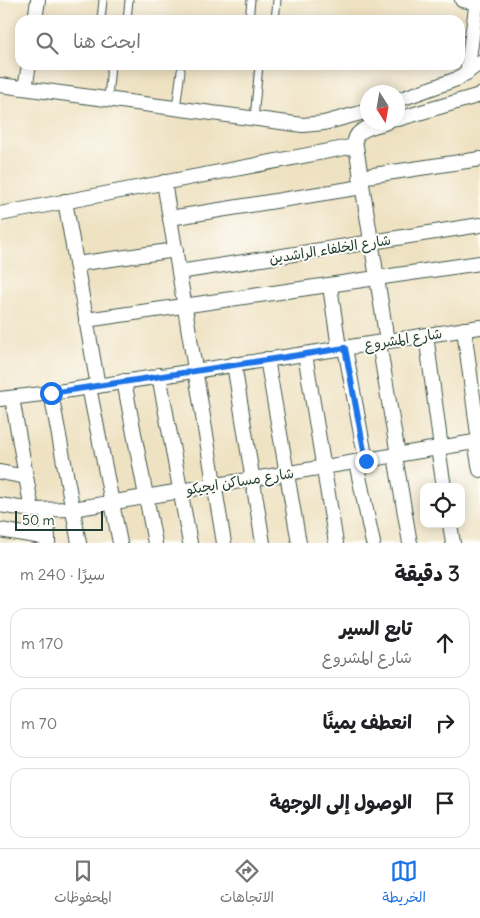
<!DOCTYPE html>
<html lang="ar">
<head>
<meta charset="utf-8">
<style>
  body { margin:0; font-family:Delius,"Playpen Sans Arabic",sans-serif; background:#f6f6f6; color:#202124; direction:rtl }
  .controls { position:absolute; right:15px; bottom:15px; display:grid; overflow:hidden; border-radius:10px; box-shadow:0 2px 12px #0003 }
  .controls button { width:45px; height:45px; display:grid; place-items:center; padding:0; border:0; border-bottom:1px solid #e0e0e0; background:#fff; color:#202124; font:25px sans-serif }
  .compass { position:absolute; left:360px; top:85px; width:45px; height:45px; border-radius:50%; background:#fff; box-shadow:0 2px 12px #0003; rotate:169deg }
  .scale { position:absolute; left:15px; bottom:12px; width:88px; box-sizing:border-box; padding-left:5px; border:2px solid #1f3d34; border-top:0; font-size:14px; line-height:18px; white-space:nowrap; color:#1f3d34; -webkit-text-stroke:4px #fdfcf7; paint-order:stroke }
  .stop { position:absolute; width:15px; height:15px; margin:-11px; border:4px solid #1a73e8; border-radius:50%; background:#fff }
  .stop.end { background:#1a73e8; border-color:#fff; box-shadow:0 1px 5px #0008 }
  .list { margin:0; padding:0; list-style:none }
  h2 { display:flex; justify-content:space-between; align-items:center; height:65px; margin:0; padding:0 20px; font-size:21px }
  h2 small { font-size:16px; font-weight:400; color:#757577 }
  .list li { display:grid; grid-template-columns:32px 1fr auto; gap:15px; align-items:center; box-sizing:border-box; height:70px; margin:0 10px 10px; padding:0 10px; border:1px solid #e0e0e0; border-radius:15px }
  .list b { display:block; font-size:19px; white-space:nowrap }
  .list p { margin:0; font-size:16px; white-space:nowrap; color:#757577 }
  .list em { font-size:16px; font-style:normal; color:#757577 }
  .icon { flex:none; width:28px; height:28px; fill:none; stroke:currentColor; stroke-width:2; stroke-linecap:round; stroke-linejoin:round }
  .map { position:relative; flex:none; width:480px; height:543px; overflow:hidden; direction:ltr }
  .search { position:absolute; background:#fff; box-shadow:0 2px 12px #0003; left:15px; right:15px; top:15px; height:55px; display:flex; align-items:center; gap:12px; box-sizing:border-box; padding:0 18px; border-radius:15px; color:#757577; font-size:19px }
  .sheet { height:305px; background:#fff }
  nav { display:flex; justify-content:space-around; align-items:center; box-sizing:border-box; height:70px; border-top:1px solid #e0e0e0; background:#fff; font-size:14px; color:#757577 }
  nav a { display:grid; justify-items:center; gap:2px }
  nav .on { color:#1a73e8 }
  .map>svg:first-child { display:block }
</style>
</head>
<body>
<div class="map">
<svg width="480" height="543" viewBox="0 0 480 543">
  <rect width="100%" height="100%" fill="#fdfcf7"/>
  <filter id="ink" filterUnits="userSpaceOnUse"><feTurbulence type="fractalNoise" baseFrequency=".02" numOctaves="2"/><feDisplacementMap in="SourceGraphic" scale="10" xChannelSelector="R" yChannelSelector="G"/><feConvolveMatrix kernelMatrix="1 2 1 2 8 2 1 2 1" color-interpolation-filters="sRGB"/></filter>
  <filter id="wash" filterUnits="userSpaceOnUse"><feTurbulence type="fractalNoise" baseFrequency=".0096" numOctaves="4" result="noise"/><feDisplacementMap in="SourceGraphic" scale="20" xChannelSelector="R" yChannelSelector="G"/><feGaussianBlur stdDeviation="1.12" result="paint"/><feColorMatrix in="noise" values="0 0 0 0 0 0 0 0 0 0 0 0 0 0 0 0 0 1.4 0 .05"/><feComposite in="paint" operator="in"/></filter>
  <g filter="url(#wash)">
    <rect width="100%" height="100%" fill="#efe2c2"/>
  </g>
  <g filter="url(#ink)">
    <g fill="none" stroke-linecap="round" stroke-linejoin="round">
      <g stroke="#3e5649" stroke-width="9">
        <g id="service">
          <polyline points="101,20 103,0"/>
          <polyline points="127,20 129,0"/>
          <polyline points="249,20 251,0"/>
          <polyline points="275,20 277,0"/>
          <polyline points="108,99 111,65"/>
          <polyline points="176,108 181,71"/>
          <polyline points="254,119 259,65"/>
        </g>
      </g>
      <g stroke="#3e5649" stroke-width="16">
        <g id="minor">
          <polyline points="462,0 480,3"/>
          <polyline points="35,20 38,0"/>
          <polyline points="467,73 477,0"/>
          <polyline points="0,85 303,125 324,123 368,111"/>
          <polyline points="25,88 29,65"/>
          <polyline points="398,100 457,79 480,63"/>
          <polyline points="398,119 480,95"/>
          <path d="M387 122C376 126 357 128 355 140L387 341"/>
          <polyline points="360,177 480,159"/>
          <polyline points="164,182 224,543"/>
          <polyline points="65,201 98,386"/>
          <polyline points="0,214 355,146"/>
          <polyline points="170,218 362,187"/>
          <polyline points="76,264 176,250"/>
          <polyline points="179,272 480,225"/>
          <polyline points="330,286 339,348"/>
          <polyline points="86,320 480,263"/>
          <polyline points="464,329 479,442"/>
          <polyline points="426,335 441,448"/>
          <polyline points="379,343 398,455"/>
          <polyline points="345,348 366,461"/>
          <polyline points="305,354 336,543"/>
          <polyline points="267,359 299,543"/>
          <polyline points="234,364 263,543"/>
          <polyline points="159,375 190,543"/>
          <polyline points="124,381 155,543"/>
          <polyline points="89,387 120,543"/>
          <polyline points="51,393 79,543"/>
          <polyline points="12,398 32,510"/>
          <polyline points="0,399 51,393 480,327"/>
          <polyline points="475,442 480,470"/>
          <polyline points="438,448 444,487"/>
          <polyline points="395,456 410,543"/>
          <polyline points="356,462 373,543"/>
          <polyline points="0,472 26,477"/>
          <polyline points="0,505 32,510 73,509 480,441"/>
          <polyline points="47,511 48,543"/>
          <polyline points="450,524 453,543"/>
          <polyline points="0,530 48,538"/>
        </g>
      </g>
      <use href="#service" stroke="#fff" stroke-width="7"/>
      <use href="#minor" stroke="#fff" stroke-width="14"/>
    </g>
  </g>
  <g fill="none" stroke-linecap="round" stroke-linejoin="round" filter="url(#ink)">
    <polyline stroke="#1a73e8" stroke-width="6" points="51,393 345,348 366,461"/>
  </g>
  <g text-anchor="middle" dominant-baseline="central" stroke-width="4" stroke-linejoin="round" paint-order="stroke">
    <g font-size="14" fill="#1f3d34" stroke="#fdfcf7">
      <text transform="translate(330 249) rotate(-9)">شارع الخلفاء الراشدين</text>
      <text transform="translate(403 339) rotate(-9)">شارع المشروع</text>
      <text transform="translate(240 481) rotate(-9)">شارع مساكن ايجيكو</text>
    </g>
  </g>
</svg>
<div class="controls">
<button><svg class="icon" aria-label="locate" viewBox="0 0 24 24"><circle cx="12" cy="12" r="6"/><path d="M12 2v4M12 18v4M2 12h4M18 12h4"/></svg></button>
</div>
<svg class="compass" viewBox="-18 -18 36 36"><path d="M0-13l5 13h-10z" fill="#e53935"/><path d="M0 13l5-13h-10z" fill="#757577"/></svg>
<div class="scale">50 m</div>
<div class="stop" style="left:51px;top:393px"></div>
<div class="stop end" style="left:366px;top:461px"></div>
<div class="search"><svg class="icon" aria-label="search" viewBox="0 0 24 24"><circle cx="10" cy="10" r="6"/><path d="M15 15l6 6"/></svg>ابحث هنا</div>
</div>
<section class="sheet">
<h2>3 دقيقة<small>سيرًا · 240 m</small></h2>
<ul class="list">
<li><svg class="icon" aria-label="ahead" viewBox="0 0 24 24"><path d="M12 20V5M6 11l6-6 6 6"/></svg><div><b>تابع السير</b><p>شارع المشروع</p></div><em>170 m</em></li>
<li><svg class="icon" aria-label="right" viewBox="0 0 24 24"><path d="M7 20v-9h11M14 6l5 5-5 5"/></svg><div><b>انعطف يمينًا</b></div><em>70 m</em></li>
<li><svg class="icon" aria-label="arrive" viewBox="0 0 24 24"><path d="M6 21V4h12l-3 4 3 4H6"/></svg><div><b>الوصول إلى الوجهة</b></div></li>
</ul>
</section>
<nav>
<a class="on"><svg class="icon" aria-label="map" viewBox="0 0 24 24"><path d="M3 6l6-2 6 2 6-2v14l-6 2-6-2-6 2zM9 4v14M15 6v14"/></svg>الخريطة</a>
<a><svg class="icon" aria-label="directions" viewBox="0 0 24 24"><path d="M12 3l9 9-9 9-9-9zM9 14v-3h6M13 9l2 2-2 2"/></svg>الاتجاهات</a>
<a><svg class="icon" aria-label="saved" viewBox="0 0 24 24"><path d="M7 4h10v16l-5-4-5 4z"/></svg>المحفوظات</a>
</nav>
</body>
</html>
